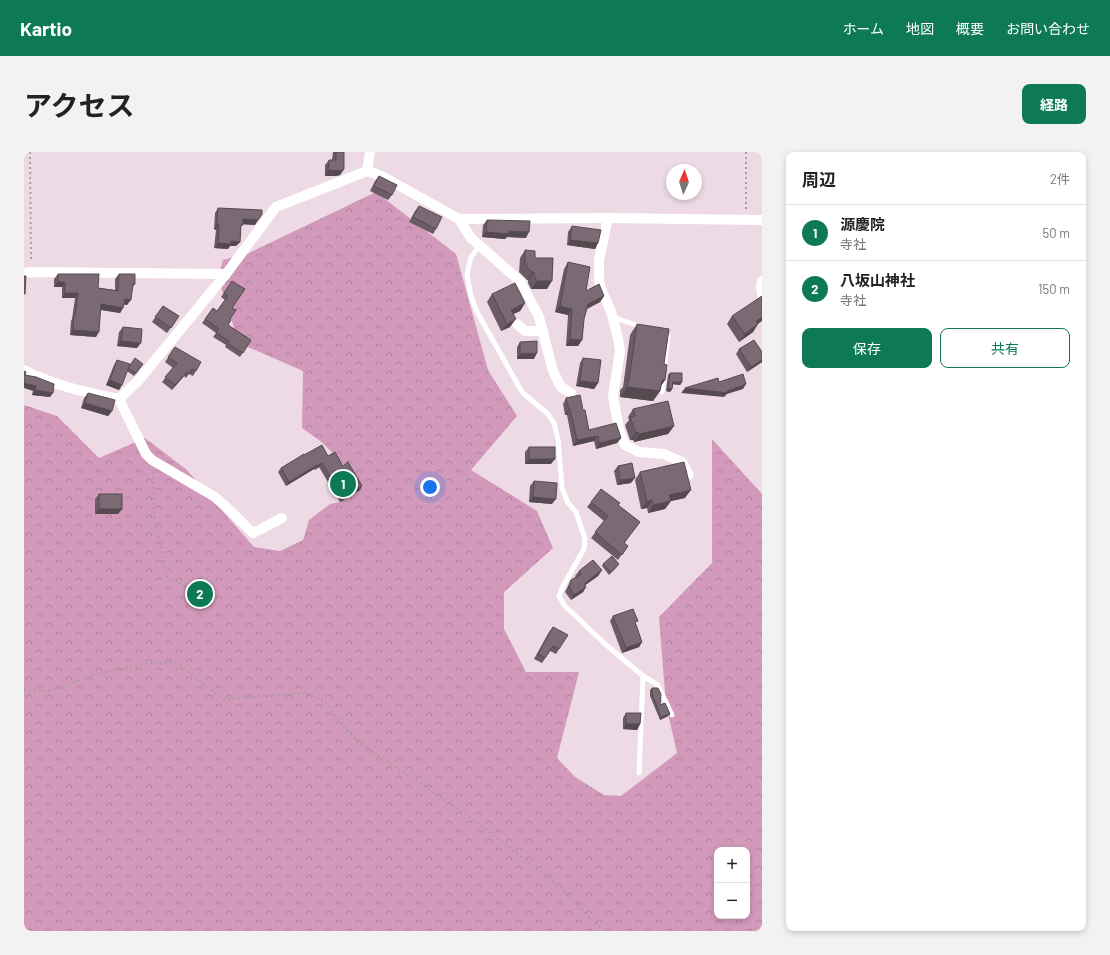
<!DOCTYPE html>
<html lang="ja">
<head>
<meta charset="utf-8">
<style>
  body { margin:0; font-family:Barlow,"Noto Sans JP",sans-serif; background:#f2f2f2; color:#222 }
  .controls { position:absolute; right:12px; bottom:12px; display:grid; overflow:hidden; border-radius:8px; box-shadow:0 2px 6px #0003 }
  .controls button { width:36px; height:36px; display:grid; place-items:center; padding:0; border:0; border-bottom:1px solid #e0e0e0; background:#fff; color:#222; font:20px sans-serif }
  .compass { position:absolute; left:642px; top:12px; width:36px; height:36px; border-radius:50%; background:#fff; box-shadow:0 2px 6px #0003; rotate:3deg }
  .you { position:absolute; left:406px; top:335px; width:14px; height:14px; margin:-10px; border:3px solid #fff; border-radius:50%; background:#1a73e8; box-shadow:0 0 0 6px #1a73e833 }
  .badge { display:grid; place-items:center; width:26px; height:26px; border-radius:50%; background:#0e7a55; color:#fff; font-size:13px; font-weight:700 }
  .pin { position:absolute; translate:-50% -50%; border:2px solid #fff; box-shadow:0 1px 4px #0006 }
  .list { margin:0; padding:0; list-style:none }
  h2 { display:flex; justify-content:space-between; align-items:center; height:52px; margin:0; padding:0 16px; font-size:17px }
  h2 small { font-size:13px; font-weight:400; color:#767676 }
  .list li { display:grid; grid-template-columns:26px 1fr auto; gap:12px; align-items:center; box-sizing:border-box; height:56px; padding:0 16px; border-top:1px solid #e0e0e0 }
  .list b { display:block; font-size:15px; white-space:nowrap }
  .list p { margin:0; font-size:13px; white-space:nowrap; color:#767676 }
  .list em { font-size:13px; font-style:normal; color:#767676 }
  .actions { display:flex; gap:8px; padding:12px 16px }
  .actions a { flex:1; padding:9px 0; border:1px solid #0e7a55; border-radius:8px; text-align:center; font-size:14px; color:#0e7a55 }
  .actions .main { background:#0e7a55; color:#fff }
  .map { position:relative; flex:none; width:738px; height:779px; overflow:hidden; border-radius:8px }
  header { display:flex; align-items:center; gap:24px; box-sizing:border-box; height:56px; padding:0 20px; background:#0e7a55; color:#fff }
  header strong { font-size:19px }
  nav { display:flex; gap:22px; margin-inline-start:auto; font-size:14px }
  .intro { display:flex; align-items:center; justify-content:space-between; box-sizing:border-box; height:96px; padding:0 24px }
  h1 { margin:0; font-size:28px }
  .button { padding:10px 18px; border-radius:8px; background:#0e7a55; color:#fff; font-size:14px; font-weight:700 }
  main { display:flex; gap:24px; padding:0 24px }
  aside { flex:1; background:#fff; border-radius:8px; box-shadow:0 2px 6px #0003 }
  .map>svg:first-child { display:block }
</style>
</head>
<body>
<header>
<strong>Kartio</strong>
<nav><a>ホーム</a><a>地図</a><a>概要</a><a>お問い合わせ</a></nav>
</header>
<div class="intro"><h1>アクセス</h1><a class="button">経路</a></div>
<main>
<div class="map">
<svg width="738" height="779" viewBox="0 0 738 779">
  <defs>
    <pattern id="forest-crowns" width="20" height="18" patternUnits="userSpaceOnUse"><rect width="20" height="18" fill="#d299bb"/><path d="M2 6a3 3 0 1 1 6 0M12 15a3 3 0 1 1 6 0" fill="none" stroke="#b383a0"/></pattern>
  </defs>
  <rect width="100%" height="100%" fill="#eedae5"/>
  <path fill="url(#forest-crowns)" fill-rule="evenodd" d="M352 40 432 102 464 218 493 264 447 318 513 359 529 396 480 440V477L502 520H555L533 606 551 625 580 643 597 644 653 601 642 553 635 465 688 411V287L738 342V779H0V253L33 264 75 306 121 286 163 318 230 395 256 399 279 388 285 368 306 352 316 350 336 338 321 314 299 291 278 276 279 219 215 191 194 126 199 108 225 101ZM693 698H723V764H693Z"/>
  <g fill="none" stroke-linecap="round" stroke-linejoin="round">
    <g stroke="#ab9ba4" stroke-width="2" stroke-dasharray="2 3" stroke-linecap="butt">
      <polyline points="6,0 7,109"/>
      <polyline points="722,0 722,57"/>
      <polyline points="129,320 130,364 143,425 168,437"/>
      <polyline points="0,538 27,539 72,522 128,511 154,512 199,547 281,541 292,545 304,553 325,581 349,601 438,659 534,733 572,772 583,779"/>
    </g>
    <g stroke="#fff" stroke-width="5">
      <polyline points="456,93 447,105 443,122 447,144 453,160 498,240 524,262 530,271 534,287 538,336 544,351 552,360 561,387 560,397 539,434 535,444 540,453 580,491 619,524 634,533 648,563"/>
      <polyline points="589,165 618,175"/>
      <polyline points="639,182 644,184 640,218"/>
      <polyline points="638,240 639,226"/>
      <polyline points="615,621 619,524"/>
    </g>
    <g stroke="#fff" stroke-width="10">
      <polyline points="343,19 346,0"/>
      <polyline points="584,66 575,108 575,123 576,135 587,159 594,186 596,199 589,244 595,277 601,293 615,300 640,302 658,310 665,323"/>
      <polyline points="435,67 447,86 496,129 515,165 529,219 537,235 547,241"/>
      <polyline points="0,121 7,120 202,122"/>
      <polyline points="738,129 737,135 738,143"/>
      <polyline points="493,172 501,179 519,179"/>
      <path d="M0 218C26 232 66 242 95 247L114 229 202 122 252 55 343 19 358 24 435 67 584 66 738 68"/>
      <polyline points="95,247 122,302 128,308 191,345 200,353 229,381 258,366"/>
    </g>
  </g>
  <g fill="#6a5b64">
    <polygon points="309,0 320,0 320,17 316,23 312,24 301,24 301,13 305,8 308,8"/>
    <polygon points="355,24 368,43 364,48 346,39 351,29"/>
    <polygon points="395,54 412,77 409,82 385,70 391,59"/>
    <polygon points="194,56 231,73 219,72 216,76 216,90 212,94 206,94 204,97 190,96 192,78 190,77 191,61"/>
    <polygon points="463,68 502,86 483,85 481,87 458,85 459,73"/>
    <polygon points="548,74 574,91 571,97 543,93 544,80"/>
    <polygon points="501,98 511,106 523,137 507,137 504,131 504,128 503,128 495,120 496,106"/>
    <polygon points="544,110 562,139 580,144 576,150 563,157 560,167 558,188 554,194 542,194 544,163 531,160 540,117"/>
    <polygon points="34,122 74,136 91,138 91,127 95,122 111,132 109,135 103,153 100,152 99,156 96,161 76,158 72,185 46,183 47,169 48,167 51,146 38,146 38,135 30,135 30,127"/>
    <polygon points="208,129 208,156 204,173 227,188 216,205 201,195 202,193 189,185 192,181 178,171 189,156 193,159 201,148 197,145"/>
    <polygon points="468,142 501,151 496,159 489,162 486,175 477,179 463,150"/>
    <polygon points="139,154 155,164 143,181 128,170"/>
    <polygon points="708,164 734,172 729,180 715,190 703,172"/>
    <polygon points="613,172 640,212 641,228 637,234 636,239 629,249 596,245 596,238 599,235 606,183"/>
    <polygon points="99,175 113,196 93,194 95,180"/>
    <polygon points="496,190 510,207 493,207 493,195"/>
    <polygon points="151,195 172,219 169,224 165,222 162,226 160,224 148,238 138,230 149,216 141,210"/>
    <polygon points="715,197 738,200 738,210 723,220 712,202"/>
    <polygon points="559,206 574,231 570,237 552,234 556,211"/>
    <polygon points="93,208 104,215 119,212 110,224 103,219 98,233 95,238 82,233 90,213"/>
    <polygon points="646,221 658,230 656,233 649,232 648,237 646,240 642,239 644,223"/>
    <polygon points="1,223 26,245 8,243 9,239"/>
    <polygon points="64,241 88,259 84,264 57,256 60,246"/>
    <polygon points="542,246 559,258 565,278 597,286 593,291 572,297 570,289 549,294 543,263 541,263 539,252"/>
    <polygon points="609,257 650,274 644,282 610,290 609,288 606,288 601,273 605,268 604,265"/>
    <polygon points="505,295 527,312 501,312 501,300"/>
    <polygon points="280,303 304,304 319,314 336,338 316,350 295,315 291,318 290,317 262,334 254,320 257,316"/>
    <polygon points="594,314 607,331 593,333 590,319"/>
    <polygon points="616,320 661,346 647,349 641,357 624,361 623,356 617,357 611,328"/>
    <polygon points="510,329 528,352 505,350 506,334"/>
    <polygon points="75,342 98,357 94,362 71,362 71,347"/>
    <polygon points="567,350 594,353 616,370 600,391 604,394 594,408 567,386 580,369 563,355"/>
    <polygon points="579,412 595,412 593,415 585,423 578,414"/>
    <polygon points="578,418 574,424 561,433 562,435 559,440 547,448 541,440 547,428 552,425 551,424 555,419"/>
    <polygon points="176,431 180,447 178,450 170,447 174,434"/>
    <polygon points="589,464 612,472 618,490 615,495 598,501 586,469"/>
    <polygon points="529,475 535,497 532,502 526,499 518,511 510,507 525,480"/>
    <polygon points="628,536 636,553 646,562 644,564 636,568 626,544 626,538"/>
    <polygon points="602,561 616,572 613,578 599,577 599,566"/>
  </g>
  <g fill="#564a51">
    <polygon points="320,17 316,23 312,24 301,24 304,18"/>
    <polygon points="238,62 231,73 215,72 219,67"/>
    <polygon points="193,72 195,73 192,78 190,77"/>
    <polygon points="485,79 505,80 502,86 483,85 481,87 458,85 462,80"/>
    <polygon points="546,88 574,91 571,97 543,93"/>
    <polygon points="207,89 216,90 212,94 206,94 204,97 190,96 194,91"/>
    <polygon points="508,120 510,120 504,128 503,128"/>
    <polygon points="513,129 528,129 523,137 507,137"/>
    <polygon points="34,130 41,130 38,135 30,135"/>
    <polygon points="41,141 54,141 51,146 38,146"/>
    <polygon points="580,144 576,150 560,158 564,152"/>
    <polygon points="101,147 107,148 103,153 97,152"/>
    <polygon points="501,151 496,159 482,166 487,158"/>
    <polygon points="77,152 99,156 96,161 73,157"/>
    <polygon points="536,154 548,157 544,163 531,160"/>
    <polygon points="738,165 738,169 727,177 732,169"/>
    <polygon points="492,167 486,175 477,179 483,172"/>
    <polygon points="734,172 729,180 715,190 721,182"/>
    <polygon points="49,178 75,180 72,185 46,183"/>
    <polygon points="546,187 558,188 554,194 542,194"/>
    <polygon points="97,189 117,191 113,196 93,194"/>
    <polygon points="513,201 510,207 493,207 496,202"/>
    <polygon points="738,208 738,210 723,220 727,215"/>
    <polygon points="163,220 160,224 148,238 151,233"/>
    <polygon points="86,228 98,233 95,238 82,233"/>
    <polygon points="638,228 641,228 634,238"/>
    <polygon points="556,229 574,231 570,237 552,234"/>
    <polygon points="649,230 658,230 656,233 647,232"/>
    <polygon points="0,231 12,234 9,239 0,236"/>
    <polygon points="722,232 719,237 703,242 700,245 657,241 661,236 703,239"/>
    <polygon points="603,235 636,239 629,249 596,245"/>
    <polygon points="644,236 648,237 646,240 642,239"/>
    <polygon points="11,238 29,241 26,245 8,243"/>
    <polygon points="61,251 88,259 84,264 57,256"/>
    <polygon points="546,257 543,263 541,263 545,258"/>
    <polygon points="650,274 644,282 610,290 615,282"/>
    <polygon points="614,280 609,288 606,288 612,281"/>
    <polygon points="574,284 570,289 549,294 553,288"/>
    <polygon points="597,286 593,291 572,297 575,291"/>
    <polygon points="505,307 531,307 527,312 501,312"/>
    <polygon points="298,311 295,315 291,318 293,314"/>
    <polygon points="293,313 290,317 262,334 265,330"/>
    <polygon points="611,326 607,331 593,333 596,328"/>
    <polygon points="338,334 336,338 316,350 319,346"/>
    <polygon points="667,338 661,346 647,349 641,357 624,361 629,353 645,343"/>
    <polygon points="509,345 532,347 528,352 505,350"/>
    <polygon points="628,348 623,356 617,357 623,350"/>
    <polygon points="75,357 98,357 94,362 71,362"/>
    <polygon points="578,418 574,424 556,437 560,432"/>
    <polygon points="562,435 559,440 547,448 550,443"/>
    <polygon points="172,444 180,447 178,450 170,447"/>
    <polygon points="618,490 615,495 598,501 602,496"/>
    <polygon points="646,562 644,564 636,568 637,565"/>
    <polygon points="602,572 616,572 613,578 599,577"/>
  </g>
  <g fill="#7b6a74" stroke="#564a51">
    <polygon points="312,0 320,0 320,17 316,19 304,18 305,8 312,8"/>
    <polygon points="355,24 373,33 368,43 350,34"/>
    <polygon points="395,54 418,65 412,77 389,65"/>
    <polygon points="194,56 238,58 238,62 234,68 219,67 219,73 217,73 216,90 207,89 207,92 194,91 195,73 193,72"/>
    <polygon points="463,68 506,69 505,80 485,79 485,82 462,80"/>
    <polygon points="548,74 577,78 574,91 546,88"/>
    <polygon points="501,98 511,99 511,106 529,106 528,129 513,129 510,123 510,120 508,120 501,112"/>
    <polygon points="544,110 566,115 562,139 575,132 580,144 564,152 560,167 558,188 546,187 548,157 536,154"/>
    <polygon points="34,122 75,122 74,136 94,139 95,122 111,122 111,132 109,132 107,148 101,147 99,156 77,152 75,180 49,178 50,164 51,164 54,141 41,141 41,130 34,130"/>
    <polygon points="0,124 2,124 1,142 0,142"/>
    <polygon points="208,129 221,137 208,156 212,158 206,167 207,168 204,173 227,188 219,201 203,191 205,189 192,181 195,177 181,167 189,156 193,159 204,144 200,141"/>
    <polygon points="491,131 501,151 487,158 492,167 483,172 468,142"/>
    <polygon points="738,144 738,165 732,169 734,172 721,182 708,164"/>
    <polygon points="139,154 155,164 147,176 131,165"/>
    <polygon points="613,172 645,177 640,212 643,213 641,228 638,228 636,239 603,235 604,228 605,228"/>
    <polygon points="99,175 118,177 117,191 97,189"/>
    <polygon points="730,188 738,200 738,208 727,215 715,197"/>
    <polygon points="513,189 513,201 496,202 496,190"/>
    <polygon points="151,195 177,210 172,219 168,217 166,221 163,220 151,233 141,225 153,211 144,205"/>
    <polygon points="111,206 119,212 112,221 104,216"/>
    <polygon points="559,206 577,208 574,231 556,229"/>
    <polygon points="93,208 106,212 98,233 86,228"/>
    <polygon points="0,219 2,220 1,223 12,225 30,232 29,241 11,238 12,234 0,231"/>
    <polygon points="646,221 658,221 658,230 649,230 648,237 644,236"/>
    <polygon points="719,222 722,232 703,239 704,241 661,236 694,226 695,230"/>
    <polygon points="64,241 91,248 88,259 61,251"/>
    <polygon points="556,243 559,258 561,258 565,278 592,271 597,286 575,291 574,284 553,288 546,257 545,258 542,246"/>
    <polygon points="644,249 650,274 615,282 614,280 612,281 606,265 611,264 609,257"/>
    <polygon points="298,293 304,304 311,300 319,314 324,310 338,334 319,346 298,311 293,314 293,313 265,330 257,316 280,302 280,303"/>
    <rect x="505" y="295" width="26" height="12"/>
    <polygon points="660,310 667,338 645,343 647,349 629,353 628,348 623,350 616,320"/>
    <polygon points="608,311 611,326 596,328 594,314"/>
    <polygon points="510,329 533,331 532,347 509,345"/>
    <polygon points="577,337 596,351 594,353 616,370 600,391 604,394 598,403 571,380 584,364 567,350"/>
    <rect x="75" y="342" width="23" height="15"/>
    <polygon points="588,404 595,412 587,420 579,412"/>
    <polygon points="569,408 578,418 560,432 562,435 550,443 545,434 547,428 557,422 555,419"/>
    <polygon points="176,431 185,434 180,447 172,444"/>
    <polygon points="609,457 614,469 611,470 618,490 602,496 589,464"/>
    <polygon points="529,475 544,483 535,497 529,494 521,506 514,502"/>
    <polygon points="628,536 634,536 637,542 636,553 641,551 646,562 637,565 628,541"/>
    <polygon points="602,561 617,561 616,572 602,572"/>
  </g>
</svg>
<div class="controls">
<button>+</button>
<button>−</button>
</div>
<svg class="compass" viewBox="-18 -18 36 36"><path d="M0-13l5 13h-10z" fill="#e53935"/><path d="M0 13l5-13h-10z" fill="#767676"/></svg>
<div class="you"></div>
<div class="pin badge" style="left:319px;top:332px">1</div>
<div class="pin badge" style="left:176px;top:442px">2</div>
</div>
<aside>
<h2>周辺<small>2件</small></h2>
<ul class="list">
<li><span class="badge">1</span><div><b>源慶院</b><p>寺社</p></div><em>50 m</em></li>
<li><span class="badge">2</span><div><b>八坂山神社</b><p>寺社</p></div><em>150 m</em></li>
</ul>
<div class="actions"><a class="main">保存</a><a>共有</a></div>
</aside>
</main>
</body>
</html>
